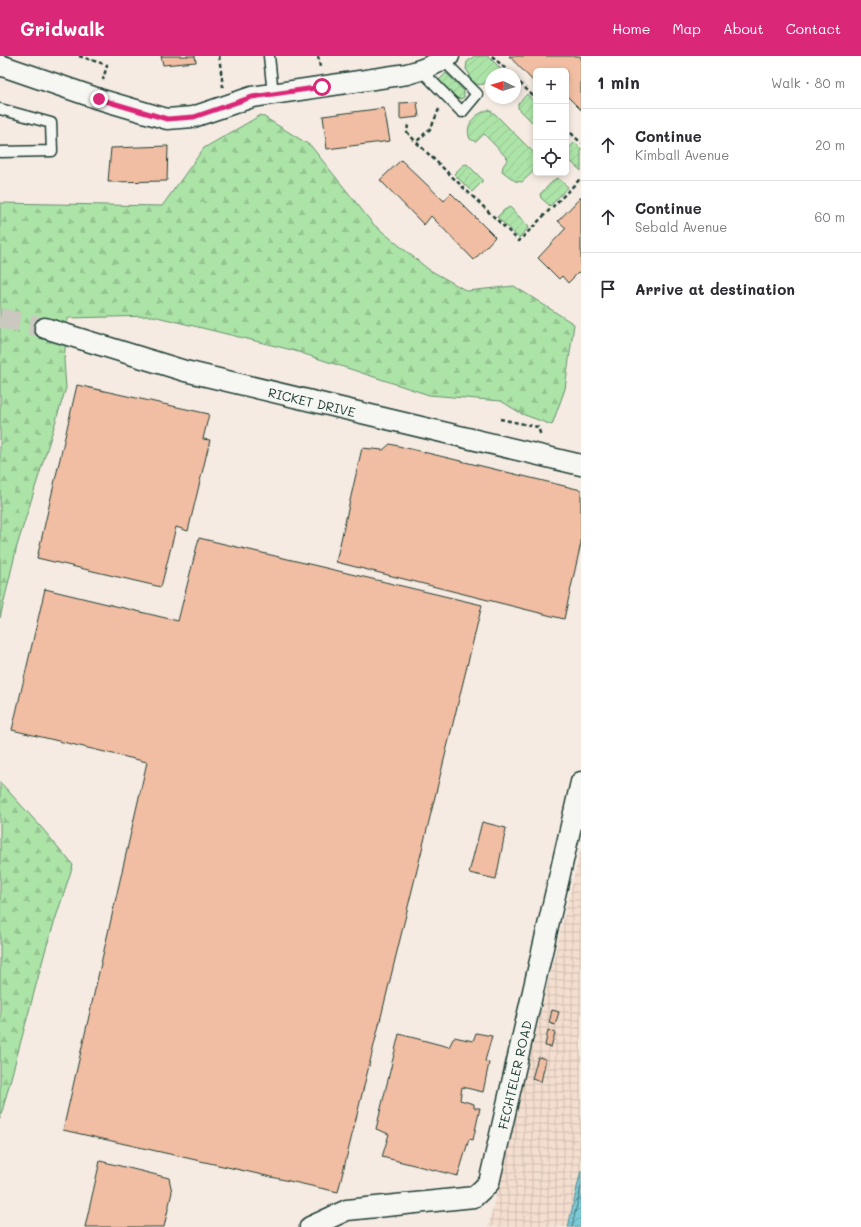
<!DOCTYPE html>
<html lang="en">
<head>
<meta charset="utf-8">
<style>
  body { margin:0; font-family:Mali,sans-serif; background:#f2f2f3; color:#2b2b33 }
  .controls { position:absolute; right:12px; top:12px; display:grid; overflow:hidden; border-radius:6px; box-shadow:0 2px 6px #0003 }
  .controls button { width:36px; height:36px; display:grid; place-items:center; padding:0; border:0; border-bottom:1px solid #e1e1e2; background:#fff; color:#2b2b33; font:20px sans-serif }
  .compass { position:absolute; left:485px; top:12px; width:36px; height:36px; border-radius:50%; background:#fff; box-shadow:0 2px 6px #0003; rotate:274deg }
  .stop { position:absolute; width:12px; height:12px; margin:-9px; border:3px solid #db2777; border-radius:50%; background:#fff }
  .stop.end { background:#db2777; border-color:#fff; box-shadow:0 1px 4px #0008 }
  .list { margin:0; padding:0; list-style:none }
  h2 { display:flex; justify-content:space-between; align-items:center; height:52px; margin:0; padding:0 16px; font-size:17px }
  h2 small { font-size:13px; font-weight:400; color:#7c7c81 }
  .list li { display:grid; grid-template-columns:26px 1fr auto; gap:12px; align-items:center; box-sizing:border-box; height:72px; padding:0 16px; border-top:1px solid #e1e1e2 }
  .list b { display:block; font-size:15px; white-space:nowrap }
  .list p { margin:0; font-size:13px; white-space:nowrap; color:#7c7c81 }
  .list em { font-size:13px; font-style:normal; color:#7c7c81 }
  .icon { flex:none; width:22px; height:22px; fill:none; stroke:currentColor; stroke-width:2; stroke-linecap:round; stroke-linejoin:round }
  .map { position:relative; flex:none; width:581px; height:1171px; overflow:hidden }
  header { display:flex; align-items:center; gap:24px; box-sizing:border-box; height:56px; padding:0 20px; background:#db2777; color:#fff }
  header strong { font-size:19px }
  nav { display:flex; gap:22px; margin-inline-start:auto; font-size:14px }
  main { display:flex }
  aside { flex:1; background:#fff }
  .map>svg:first-child { display:block }
</style>
</head>
<body>
<header>
<strong>Gridwalk</strong>
<nav><a>Home</a><a>Map</a><a>About</a><a>Contact</a></nav>
</header>
<main>
<div class="map">
<svg width="581" height="1171" viewBox="0 0 581 1171">
  <defs>
    <pattern id="industrial-grid" width="8" height="8" patternUnits="userSpaceOnUse"><rect width="8" height="8" fill="#f4decf"/><path d="M0 4h8M4 0v8" fill="none" stroke="#d1bfb2"/></pattern>
    <pattern id="forest-firs" width="22" height="20" patternUnits="userSpaceOnUse"><rect width="22" height="20" fill="#ace3a7"/><path d="M5 1l3.5 6h-7zM16 11l3.5 6h-7z" fill="#94c490"/></pattern>
    <pattern id="garden-furrows" width="10" height="10" patternUnits="userSpaceOnUse"><rect width="10" height="10" fill="#ace3a7"/><path d="M-1 1l2-2M0 10L10 0M9 11l2-2" fill="none" stroke="#94c490"/></pattern>
    <pattern id="water-waves" width="16" height="10" patternUnits="userSpaceOnUse"><rect width="16" height="10" fill="#7bcad8"/><path d="M0 5q4-4 8 0t8 0" fill="none" stroke="#64a5b0"/></pattern>
  </defs>
  <rect width="100%" height="100%" fill="#f5ebe2"/>
  <filter id="ink" filterUnits="userSpaceOnUse"><feTurbulence type="fractalNoise" baseFrequency=".025" numOctaves="2"/><feDisplacementMap in="SourceGraphic" scale="8" xChannelSelector="R" yChannelSelector="G"/><feConvolveMatrix kernelMatrix="1 2 1 2 8 2 1 2 1" color-interpolation-filters="sRGB"/></filter>
  <g filter="url(#ink)">
    <polygon fill="url(#industrial-grid)" points="581,792 581,1171 488,1171"/>
    <g fill="url(#forest-firs)" stroke="#66906e">
      <polygon points="261,59 311,90 373,168 428,213 467,235 514,230 574,268 565,333 552,369 522,358 501,345 429,339 292,294 153,260 68,262 64,304 66,332 17,490 0,562 0,147 162,150 204,92"/>
      <polygon points="0,726 41,771 73,809 46,892 0,1063"/>
    </g>
    <g fill="url(#garden-furrows)" stroke="#66906e">
      <path d="M474 0H488L501 13 496 18H491V23C482 32 476 29 468 22L470 19 466 13 467 6Z"/>
      <polygon points="446,17 464,35 464,41 461,43 456,42 439,24"/>
      <polygon points="527,38 536,48 536,70 518,52 518,48"/>
      <path d="M489 54 495 58 536 99V113L522 126 515 125 502 115 503 110 508 103 484 78 476 86 470 83C464 69 475 57 489 54Z"/>
      <polygon points="575,86 581,92 581,115 566,101 566,95"/>
      <polygon points="467,108 482,123 482,126 472,136 454,118 463,109"/>
      <polygon points="558,122 568,131 550,150 541,142 540,138 555,123"/>
      <polygon points="510,151 529,171 519,182 497,161 504,154"/>
    </g>
    <polygon fill="url(#water-waves)" stroke="#569296" points="581,1114 581,1171 568,1171"/>
    <g fill="none" stroke-linecap="round" stroke-linejoin="round">
      <polyline stroke="#447576" stroke-width="1" points="572,1171 581,1131"/>
    </g>
    <g fill="#f2bea3" stroke="#1f3d34">
      <polygon points="161,0 195,0 196,6 163,9"/>
      <polygon points="509,0 580,0 581,1 581,54 566,39 566,15 536,15 536,28"/>
      <polygon points="417,46 419,61 400,63 400,47"/>
      <polygon points="384,52 390,85 327,93 323,60"/>
      <polygon points="168,90 167,125 108,126 111,92"/>
      <polygon points="401,104 444,145 451,137 495,181 474,204 431,160 424,169 380,124"/>
      <polygon points="581,141 581,214 568,227 562,220 559,223 538,202 566,172 558,165"/>
      <polygon points="77,329 209,358 203,383 210,384 188,475 176,471 161,531 37,502"/>
      <polygon points="390,388 581,434 581,487 564,563 336,506 362,392 383,394"/>
      <polygon points="199,482 482,549 338,1136 63,1074 147,706 12,674 45,533 178,565"/>
      <polygon points="482,766 506,772 496,823 469,817"/>
      <polygon points="552,954 559,956 555,969 549,967"/>
      <polygon points="548,974 555,977 551,991 545,990"/>
      <polygon points="476,977 492,980 485,1005 489,1007 483,1036 462,1031 460,1044 474,1048 474,1052 480,1052 473,1084 469,1083 458,1120 382,1101 389,1078 376,1073 399,978 449,991 454,981 473,985"/>
      <polygon points="538,1001 546,1003 541,1026 532,1023"/>
      <polygon points="100,1105 169,1122 172,1136 164,1171 85,1171"/>
    </g>
    <g fill="none" stroke-linecap="round" stroke-linejoin="round">
      <polyline stroke="#cac8bf" stroke-width="20" stroke-dasharray="20 10" stroke-linecap="butt" points="0,262 45,272"/>
      <g stroke="#1f3d34" stroke-width="13">
        <g id="service">
          <polyline points="269,0 273,38"/>
          <polyline points="421,14 462,56 477,38 443,4"/>
          <polyline points="0,53 51,67 52,95 0,96"/>
        </g>
      </g>
      <g stroke="#1f3d34" stroke-width="23">
        <g id="minor">
          <path d="M0 9 99 43 167 63 193 61 252 41 407 18C422 14 436 9 449 0"/>
          <path id="s1" d="M45 272 185 315 581 409"/>
          <path id="s2" d="M310 1171 347 1154 474 1141 489 1127 581 726"/>
        </g>
      </g>
      <g stroke="#1f3d34" stroke-width="2.5" stroke-dasharray="4 3" stroke-linecap="butt">
        <polyline points="79,0 107,9 103,24"/>
        <polyline points="219,0 223,31"/>
        <polyline points="318,0 320,11"/>
        <polyline points="492,0 511,18"/>
        <polyline points="515,22 536,43"/>
        <polyline points="439,53 431,72 416,86 519,185 581,122"/>
        <polyline points="408,69 407,76 416,86"/>
        <polyline points="566,72 581,87"/>
        <polyline points="500,363 538,371 541,380"/>
      </g>
      <use href="#service" stroke="#f6f6f2" stroke-width="10"/>
      <use href="#minor" stroke="#f6f6f2" stroke-width="20"/>
    </g>
  </g>
  <g fill="none" stroke-linecap="round" stroke-linejoin="round" filter="url(#ink)">
    <polyline stroke="#db2777" stroke-width="5" points="99,43 167,63 194,61 252,41 322,31"/>
  </g>
  <g text-anchor="middle" dominant-baseline="central" stroke-width="3" stroke-linejoin="round" paint-order="stroke">
    <g font-size="13" fill="#1f3d34" stroke="#f6f6f2">
      <text stroke="none"><textPath href="#s1" startOffset="277">RICKET DRIVE</textPath></text>
      <text stroke="none"><textPath href="#s2" startOffset="300">FECHTELER ROAD</textPath></text>
    </g>
  </g>
</svg>
<div class="controls">
<button>+</button>
<button>−</button>
<button><svg class="icon" aria-label="locate" viewBox="0 0 24 24"><circle cx="12" cy="12" r="6"/><path d="M12 2v4M12 18v4M2 12h4M18 12h4"/></svg></button>
</div>
<svg class="compass" viewBox="-18 -18 36 36"><path d="M0-13l5 13h-10z" fill="#e53935"/><path d="M0 13l5-13h-10z" fill="#7c7c81"/></svg>
<div class="stop" style="left:322px;top:31px"></div>
<div class="stop end" style="left:99px;top:43px"></div>
</div>
<aside>
<h2>1 min<small>Walk · 80 m</small></h2>
<ul class="list">
<li><svg class="icon" aria-label="ahead" viewBox="0 0 24 24"><path d="M12 20V5M6 11l6-6 6 6"/></svg><div><b>Continue</b><p>Kimball Avenue</p></div><em>20 m</em></li>
<li><svg class="icon" aria-label="ahead" viewBox="0 0 24 24"><path d="M12 20V5M6 11l6-6 6 6"/></svg><div><b>Continue</b><p>Sebald Avenue</p></div><em>60 m</em></li>
<li><svg class="icon" aria-label="arrive" viewBox="0 0 24 24"><path d="M6 21V4h12l-3 4 3 4H6"/></svg><div><b>Arrive at destination</b></div></li>
</ul>
</aside>
</main>
</body>
</html>
